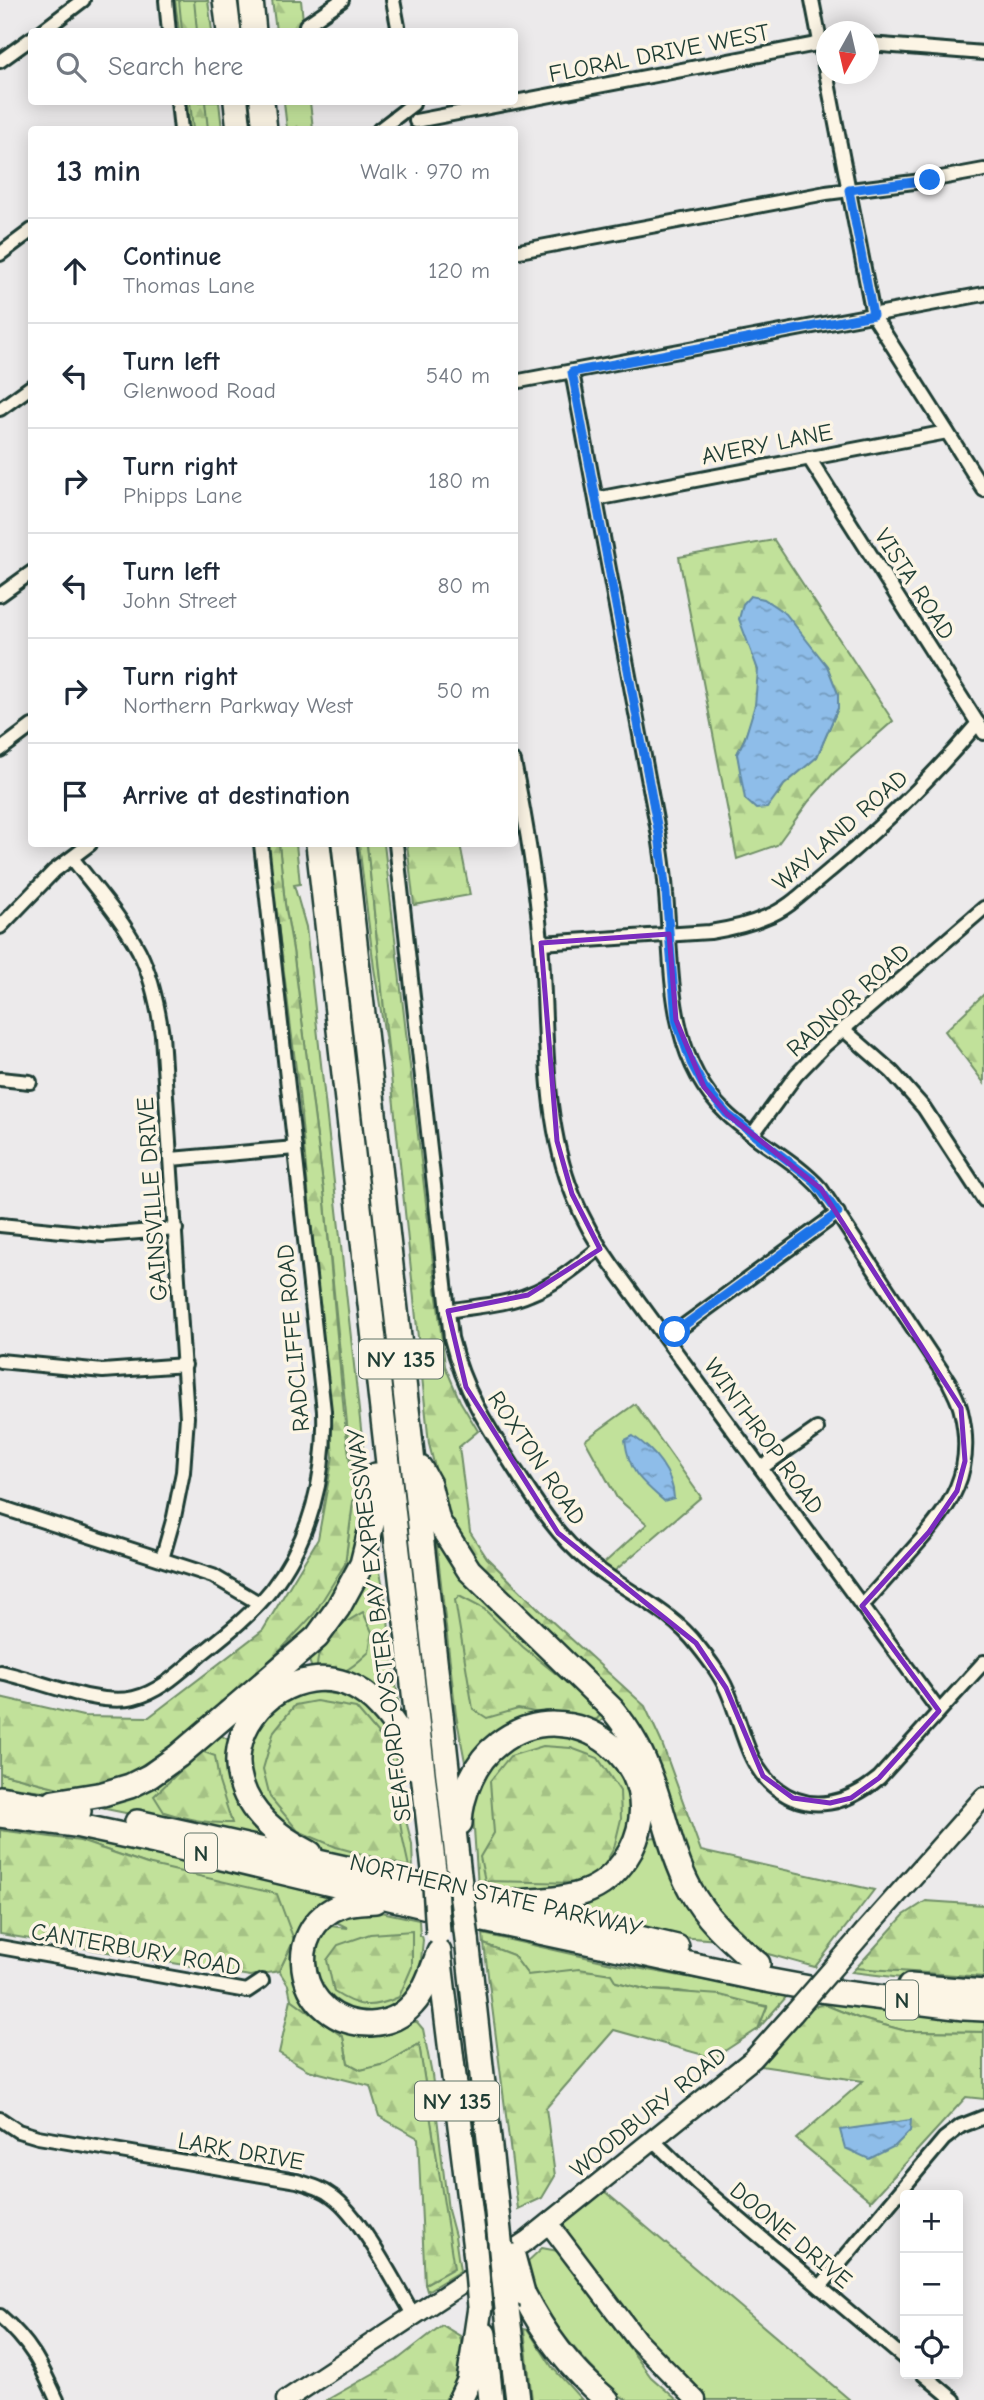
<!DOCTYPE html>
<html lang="en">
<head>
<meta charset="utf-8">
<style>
  body { margin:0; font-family:"Comic Neue",sans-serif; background:#f2f2f3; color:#1f2937 }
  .controls { position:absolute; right:21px; bottom:21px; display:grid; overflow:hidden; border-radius:7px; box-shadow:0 4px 18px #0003 }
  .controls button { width:63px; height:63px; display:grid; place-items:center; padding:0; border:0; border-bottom:2px solid #e0e1e3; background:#fff; color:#1f2937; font:35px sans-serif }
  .compass { position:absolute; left:816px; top:21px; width:63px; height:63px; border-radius:50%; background:#fff; box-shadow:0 4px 18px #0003; rotate:188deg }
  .stop { position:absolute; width:21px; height:21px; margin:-16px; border:5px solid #1a73e8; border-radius:50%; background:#fff }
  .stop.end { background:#1a73e8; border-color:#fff; box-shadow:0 2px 7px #0008 }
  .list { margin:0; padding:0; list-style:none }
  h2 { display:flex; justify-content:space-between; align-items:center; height:91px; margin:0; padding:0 28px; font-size:30px }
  h2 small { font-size:23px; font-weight:400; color:#747a83 }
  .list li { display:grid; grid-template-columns:46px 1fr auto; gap:21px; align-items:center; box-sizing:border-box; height:105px; padding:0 28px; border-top:2px solid #e0e1e3 }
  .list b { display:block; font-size:26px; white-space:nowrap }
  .list p { margin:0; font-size:23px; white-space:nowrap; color:#747a83 }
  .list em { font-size:23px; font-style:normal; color:#747a83 }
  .icon { flex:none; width:38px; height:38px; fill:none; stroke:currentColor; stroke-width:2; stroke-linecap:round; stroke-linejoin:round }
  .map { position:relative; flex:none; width:984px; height:2400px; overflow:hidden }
  .search { position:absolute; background:#fff; box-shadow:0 4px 18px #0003; left:28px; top:28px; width:490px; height:77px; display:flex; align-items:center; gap:18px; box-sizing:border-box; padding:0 24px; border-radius:7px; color:#747a83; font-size:26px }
  .panel { position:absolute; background:#fff; box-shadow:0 4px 18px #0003; left:28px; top:126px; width:490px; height:721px; border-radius:7px }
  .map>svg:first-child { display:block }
</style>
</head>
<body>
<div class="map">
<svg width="984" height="2400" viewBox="0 0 984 2400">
  <defs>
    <pattern id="forest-firs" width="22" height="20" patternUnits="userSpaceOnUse" patternTransform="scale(1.75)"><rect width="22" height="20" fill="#c1e19a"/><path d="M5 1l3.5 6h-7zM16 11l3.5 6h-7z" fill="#a5c285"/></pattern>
    <pattern id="water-ripples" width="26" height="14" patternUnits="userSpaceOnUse" patternTransform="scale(1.75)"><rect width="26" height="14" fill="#8ebde9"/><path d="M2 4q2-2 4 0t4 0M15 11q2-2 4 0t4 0" fill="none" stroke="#739bbe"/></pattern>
  </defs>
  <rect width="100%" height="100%" fill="#eceaeb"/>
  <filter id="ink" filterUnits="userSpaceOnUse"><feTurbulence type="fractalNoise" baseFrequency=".0143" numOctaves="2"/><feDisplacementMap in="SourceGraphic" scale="14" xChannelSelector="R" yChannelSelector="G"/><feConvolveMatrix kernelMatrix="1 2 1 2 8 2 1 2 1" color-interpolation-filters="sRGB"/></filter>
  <g filter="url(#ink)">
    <g fill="#c1e19a" stroke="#708f67" stroke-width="2">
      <polygon points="175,0 208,0 212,31 179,31"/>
      <polygon points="187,102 219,102 222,129 190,129"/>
      <polygon points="279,844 296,844 300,884 294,885 306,927 363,1447 365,1511 359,1554 329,1612 149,1771 108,1787 177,1743 345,1564 354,1494 324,1192 293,950 285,904"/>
      <polygon points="359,844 367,844 390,1067 374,968"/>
      <polygon points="635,1404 701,1497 611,1574 600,1567 647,1524 617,1498 585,1440"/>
      <polygon points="439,1538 608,1715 595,1726 565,1717 467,1772 456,1715 436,1539"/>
      <polygon points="375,1547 385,1597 400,1716 315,1676 308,1658"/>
      <polygon points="312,1691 348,1696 374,1713 394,1750 404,1813 412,1844 413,1871 324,1851 302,1843 268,1819 252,1788 246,1759 256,1731 277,1703"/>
      <path d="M217 1733 232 1742C234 1786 229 1798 263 1830L259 1836 204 1829 96 1807 98 1800Z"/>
      <polygon points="558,1734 591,1742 619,1768 630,1804 627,1838 615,1859 596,1877 558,1890 512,1893 478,1887 473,1814 480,1782 499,1753 527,1739"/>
      <polygon points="0,1773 79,1793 52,1792 0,1786"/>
      <polygon points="662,1836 721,1940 678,1937 533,1905 574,1903 643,1839"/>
      <polygon points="93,1838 349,1898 301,1933 317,2013 417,2022 423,2029 432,2075 448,2210 455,2236 460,2271 427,2291 425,2284 453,2268 419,2044 385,2064 361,2070 348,2063 343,2037 291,1999 288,1985 279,1971 294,1940 147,1864 80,1841"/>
      <path d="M372 1910 419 1920 420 1936H422L423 1940C421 1958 421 1977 411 1993 408 1998 403 2001 399 2004 350 2041 285 1981 330 1926L348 1928 334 1921 349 1914Z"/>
      <polygon points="483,1934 625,1966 788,1995 758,2029 767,2006 679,1991 649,1990 616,1982 541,1974 528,1975 513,1955 484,1944"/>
      <polygon points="856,1968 984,1977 984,1986 959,1985 852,1972"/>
      <polygon points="827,2000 984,2016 984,2032 906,2031 858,2018 823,2004"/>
      <polygon points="597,2185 850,2400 704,2400 590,2277 549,2224"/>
      <path d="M542 2248 558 2251 651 2377 677 2400C665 2400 639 2400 628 2400 619 2397 609 2386 603 2379 576 2352 532 2302 526 2263Z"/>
      <polygon points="524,2329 528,2330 552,2367 582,2400 532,2400"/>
    </g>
    <g fill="url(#forest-firs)" stroke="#708f67" stroke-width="2" fill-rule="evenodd">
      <polygon points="179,0 194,0 197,31 182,31"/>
      <polygon points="272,0 301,0 304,31 276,31"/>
      <polygon points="190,102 205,102 208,129 193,129"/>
      <polygon points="284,102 310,102 313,129 287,129"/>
      <path d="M774 540 893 721 834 773 809 801 777 845 737 859 679 557ZM746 635 815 652 827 666 838 694V708L817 757 784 785 778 795 742 774 737 754C749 731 763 693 757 667 755 656 750 645 746 635Z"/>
      <polygon points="268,844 279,844 285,904 293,950 324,1192 345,1424 354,1494 345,1564 314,1614 276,1655 176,1743 108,1787 79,1793 0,1773 0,1697 83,1716 149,1717 263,1630 318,1539 333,1456 299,1093"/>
      <polygon points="367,844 384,844 445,1366 460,1401 478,1431 459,1447 470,1532 487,1558 546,1616 645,1706 661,1741 701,1851 874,1890 815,1967 768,1954 735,1934 704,1900 645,1744 494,1582 449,1522 429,1444"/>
      <polygon points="407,844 460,844 470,895 414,905"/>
      <polygon points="984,994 984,1083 945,1031"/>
      <polygon points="459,1596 484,1609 523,1647 603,1712 597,1719 581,1720 518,1709 487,1718 473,1709 455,1600"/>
      <path d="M363 1612 372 1632 369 1652C352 1668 340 1681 317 1667 318 1637 340 1625 363 1612Z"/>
      <polygon points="316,1701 356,1708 389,1747 402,1835 409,1867 336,1847 298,1831 270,1797 263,1769 274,1731 295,1705"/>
      <polygon points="543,1746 571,1748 598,1758 620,1791 621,1819 614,1848 601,1871 577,1883 485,1881 480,1857 494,1833 490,1781 510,1756"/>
      <path d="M201 1751 215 1756 219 1782 232 1823C208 1824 187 1819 164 1812L154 1796Z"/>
      <polygon points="0,1830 80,1841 147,1864 277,1894 294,1940 279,1971 250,1976 0,1934"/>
      <polygon points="926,1901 984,1905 984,1977 856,1968 904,1915"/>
      <path d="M412 1931V1967L399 1997C372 2009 358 2008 334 1992L327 1960 338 1945 370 1934Z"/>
      <polygon points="484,1944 513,1955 528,1975 579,1969 611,1974 616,1982 649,1990 720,1995 767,2007 758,2029 714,2058 614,2030 546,2108 555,2176 542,2198 518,2209"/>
      <polygon points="291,1999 343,2037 348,2063 361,2070 385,2064 419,2044 454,2268 425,2284 418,2138 379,2116 370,2086 308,2070 279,2053"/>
      <polygon points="823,2004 858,2018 906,2031 984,2032 984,2099 966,2097 871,2201 796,2139 863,2081 747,2064 794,2013"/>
      <path d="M442 2325 460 2336C466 2361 457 2379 445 2400H327L397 2360Z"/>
    </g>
    <g fill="url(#water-ripples)" stroke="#628aa1" stroke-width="2">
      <polygon points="750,596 764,599 786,614 827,666 838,694 838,708 817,757 784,785 767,808 756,809 745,799 737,754 745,738 755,705 758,670 739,619 743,604"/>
      <path d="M633 1436C654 1450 673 1472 674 1498L664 1501C640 1480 629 1472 625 1440Z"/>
      <polygon points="911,2120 910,2131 895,2146 869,2159 845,2148 840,2130"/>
    </g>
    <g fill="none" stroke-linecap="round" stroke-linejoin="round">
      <g stroke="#1f3d34" stroke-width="18">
        <g id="street">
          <polyline points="166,0 169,32"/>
          <polyline points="393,0 399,32"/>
          <polyline points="812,0 873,315 984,490"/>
          <polyline points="306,25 342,0"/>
          <polyline points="41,32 83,0"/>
          <polyline points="869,44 984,53"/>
          <polyline points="0,61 32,38"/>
          <polyline points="178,102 181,130"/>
          <polyline points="416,121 827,42"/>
          <polyline points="379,130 413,104"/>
          <polyline points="514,252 826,193 930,180 984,170"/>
          <polyline points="0,254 32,230"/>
          <path d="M572 372 659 836C662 855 665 875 666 894 673 969 666 1055 725 1112 754 1141 793 1158 821 1189L949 1382C953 1391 959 1401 961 1411 976 1472 951 1507 912 1550 896 1568 879 1587 862 1606"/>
          <polyline points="514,382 984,294"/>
          <polyline points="0,409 32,386"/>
          <polyline points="809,458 984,733"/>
          <polyline points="596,499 947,432"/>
          <polyline points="0,595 32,572"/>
          <polyline points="0,750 32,726"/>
          <path d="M514 762C526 822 536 881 541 942 548 1025 541 1116 573 1195 583 1220 596 1243 612 1265L939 1711"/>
          <path d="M396 844 451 1338C464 1391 487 1426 516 1471 537 1504 558 1537 589 1562 624 1591 670 1609 698 1646 709 1660 720 1674 727 1690 742 1723 746 1766 777 1789 811 1815 849 1803 879 1778L984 1662"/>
          <path d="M72 858C95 888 121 917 139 951 152 977 158 1007 162 1035L187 1417 183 1472 174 1517 162 1559"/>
          <polyline points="0,927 54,871 90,844"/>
          <path d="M541 943 710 932C729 929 748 925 766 917 788 909 805 891 822 877 880 829 930 780 978 723"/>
          <polyline points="843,1029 892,1072 924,1108 984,1200"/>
          <polyline points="0,1079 30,1082"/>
          <polyline points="753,1134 796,1075 824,1046 984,908"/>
          <polyline points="171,1159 295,1148"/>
          <polyline points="0,1225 103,1235 176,1229"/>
          <path d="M448 1311C475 1306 505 1305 530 1294 556 1284 578 1265 600 1248"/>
          <polyline points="667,1338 838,1213"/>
          <polyline points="0,1361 103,1371 185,1365"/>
          <polyline points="761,1468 817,1429"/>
          <polyline points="0,1507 213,1576 259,1603"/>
          <path d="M0 1672C39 1680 97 1707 134 1698 160 1692 181 1671 200 1655 225 1635 251 1615 271 1590 311 1539 326 1475 324 1411L261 844"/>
          <polyline points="0,1947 247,1991 262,1981"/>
          <path d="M0 2119 18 2131 38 2137 297 2181C310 2185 322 2188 332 2196 360 2215 396 2285 414 2316"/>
          <polyline points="653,2140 698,2184 905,2359"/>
          <polyline points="820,2287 944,2139 961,2126 984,2117"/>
          <path d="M0 2316C31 2343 40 2363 57 2400"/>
          <polyline points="923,2374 954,2400"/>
        </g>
      </g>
      <g stroke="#1f3d34" stroke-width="23">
        <g id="secondary">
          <polyline points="864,1932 984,1797"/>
          <polyline points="549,2224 637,2340 696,2400"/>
          <polyline points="286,2400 528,2240 753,2059 794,2013"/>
        </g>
      </g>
      <g stroke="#1f3d34" stroke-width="28">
        <g id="highway">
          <polyline points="225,0 229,32"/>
          <polyline points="251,0 254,32"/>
          <polyline points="236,102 239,130"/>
          <polyline points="262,102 265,130"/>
          <polyline points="318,844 434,1870"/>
          <polyline points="344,844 459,1875"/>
          <path d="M420 1468 429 1484 438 1521 469 1570 612 1709C621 1720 629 1731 636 1744 661 1789 666 1844 690 1889 706 1920 733 1942 758 1964"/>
          <polyline points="0,1798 79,1811"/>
          <polyline points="54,1802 103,1794 130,1786 150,1776 178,1756 317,1637 338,1608 362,1564 375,1512 376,1475"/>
          <polyline points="0,1815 75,1825 155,1842 465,1916 755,1978 820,1990 964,2008 984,2009"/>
          <polyline points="137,1822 345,1868 677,1947"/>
          <path d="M460 1823C461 1795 475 1761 498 1744 571 1686 675 1765 631 1850 622 1866 608 1882 590 1890 568 1900 540 1900 517 1902"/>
          <path d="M310 1853C149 1772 296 1616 380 1707 395 1723 409 1745 413 1767"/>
          <path d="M375 1901C364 1902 353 1902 343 1905 279 1927 296 2025 371 2024 387 2023 402 2017 413 2004 426 1990 432 1969 439 1952"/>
          <polyline points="467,1939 496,2202"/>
          <polyline points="439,1954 475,2249"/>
          <polyline points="910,1986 984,1992"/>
          <path d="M523 2293C545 2336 570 2369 607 2400"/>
          <polyline points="507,2309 518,2400"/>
          <polyline points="484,2334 491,2400"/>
          <polyline points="460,2400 469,2381 480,2307"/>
        </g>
      </g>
      <use href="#street" stroke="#fcf5e5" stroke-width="12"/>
      <use href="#secondary" stroke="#fcf5e5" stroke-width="18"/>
      <use href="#highway" stroke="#fcf5e5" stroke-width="23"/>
      <g stroke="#1f3d34" stroke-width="23" stroke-linecap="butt">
        <polyline id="secondary-bridge" points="794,2013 864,1932"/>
      </g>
      <g stroke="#1f3d34" stroke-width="28" stroke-linecap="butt">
        <g id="highway-bridge">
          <polyline points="434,1870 438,1933"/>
          <polyline points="459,1875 467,1939"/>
          <polyline points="496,2202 507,2309"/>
          <polyline points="475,2249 480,2307"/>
          <polyline points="513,2256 523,2293"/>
        </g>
      </g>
      <use href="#secondary-bridge" stroke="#fcf5e5" stroke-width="18"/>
      <use href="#highway-bridge" stroke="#fcf5e5" stroke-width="23"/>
    </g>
  </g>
  <g fill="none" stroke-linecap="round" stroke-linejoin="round" filter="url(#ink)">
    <polyline stroke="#1a73e8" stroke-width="9" points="675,1332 838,1213 812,1179 727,1114 704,1087 691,1063 676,1020 666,893 659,835 572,372 873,315 849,190 930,180"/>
  </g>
  <path fill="none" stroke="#7b2cbf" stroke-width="5" stroke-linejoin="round" d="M669 934 676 1020 704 1087 727 1114 821 1189 961 1408 965 1461 957 1491 929 1532 862 1606 939 1711 879 1778 851 1798 830 1803 793 1798 763 1776 726 1688 696 1643 558 1533 466 1387 448 1311 528 1295 600 1249 572 1194 557 1141 541 943Z"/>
  <g text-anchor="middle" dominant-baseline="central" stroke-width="7" stroke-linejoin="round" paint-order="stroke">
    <g fill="#fcf5e5" stroke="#617469" stroke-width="2">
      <rect x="359" y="1339.5" width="84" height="39" rx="5"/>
      <rect x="185" y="1833.5" width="32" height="39" rx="5"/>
      <rect x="886" y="1980.5" width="32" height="39" rx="5"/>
      <rect x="415" y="2081.5" width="84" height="39" rx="5"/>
    </g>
    <g font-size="23" font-weight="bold" fill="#1f3d34">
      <text x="401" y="1359">NY 135</text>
      <text x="201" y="1853">N</text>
      <text x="902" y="2000">N</text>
      <text x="457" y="2101">NY 135</text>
    </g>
    <g font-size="24" fill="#1f3d34" stroke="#fcf5e5">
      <text transform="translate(659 53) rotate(-11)">FLORAL DRIVE WEST</text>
      <text transform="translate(767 444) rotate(-11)">AVERY LANE</text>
      <text transform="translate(915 584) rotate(57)">VISTA ROAD</text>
      <text transform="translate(840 830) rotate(-41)">WAYLAND ROAD</text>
      <text transform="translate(848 1000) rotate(-42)">RADNOR ROAD</text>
      <text transform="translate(152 1199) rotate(-94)">GAINSVILLE DRIVE</text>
      <text transform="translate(293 1338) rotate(-95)">RADCLIFFE ROAD</text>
      <text transform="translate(764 1436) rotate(54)">WINTHROP ROAD</text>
      <text transform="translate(537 1458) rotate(56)">ROXTON ROAD</text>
      <text transform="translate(379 1625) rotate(-97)">SEAFORD-OYSTER BAY EXPRESSWAY</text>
      <text transform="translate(496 1895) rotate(13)">NORTHERN STATE PARKWAY</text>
      <text transform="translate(136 1949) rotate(10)">CANTERBURY ROAD</text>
      <text transform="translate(648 2112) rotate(-39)">WOODBURY ROAD</text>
      <text transform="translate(241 2151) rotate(10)">LARK DRIVE</text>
      <text transform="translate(791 2235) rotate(40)">DOONE DRIVE</text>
    </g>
  </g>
</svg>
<div class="controls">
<button>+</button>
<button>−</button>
<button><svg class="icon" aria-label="locate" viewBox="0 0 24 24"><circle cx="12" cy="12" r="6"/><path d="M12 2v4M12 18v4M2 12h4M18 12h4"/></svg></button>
</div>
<svg class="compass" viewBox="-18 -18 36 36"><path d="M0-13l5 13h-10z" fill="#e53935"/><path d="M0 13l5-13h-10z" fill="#747a83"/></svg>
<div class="stop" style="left:675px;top:1332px"></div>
<div class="stop end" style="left:930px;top:180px"></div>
<div class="search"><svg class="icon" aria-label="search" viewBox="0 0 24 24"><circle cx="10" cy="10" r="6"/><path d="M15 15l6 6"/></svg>Search here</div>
<section class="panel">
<h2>13 min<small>Walk · 970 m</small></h2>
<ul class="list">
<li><svg class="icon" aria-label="ahead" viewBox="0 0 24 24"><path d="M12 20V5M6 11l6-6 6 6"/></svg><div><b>Continue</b><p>Thomas Lane</p></div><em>120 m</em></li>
<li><svg class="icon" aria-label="left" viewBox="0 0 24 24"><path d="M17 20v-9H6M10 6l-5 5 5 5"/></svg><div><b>Turn left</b><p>Glenwood Road</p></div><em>540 m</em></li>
<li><svg class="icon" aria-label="right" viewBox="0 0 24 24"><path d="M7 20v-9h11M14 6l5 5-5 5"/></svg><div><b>Turn right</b><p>Phipps Lane</p></div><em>180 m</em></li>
<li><svg class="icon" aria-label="left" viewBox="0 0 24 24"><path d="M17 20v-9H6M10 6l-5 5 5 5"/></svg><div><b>Turn left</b><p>John Street</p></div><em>80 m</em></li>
<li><svg class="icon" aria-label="right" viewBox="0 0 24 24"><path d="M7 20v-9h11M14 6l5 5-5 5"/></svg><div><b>Turn right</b><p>Northern Parkway West</p></div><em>50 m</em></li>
<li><svg class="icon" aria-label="arrive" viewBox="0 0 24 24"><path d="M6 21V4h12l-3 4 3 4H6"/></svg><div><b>Arrive at destination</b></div></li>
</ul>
</section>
</div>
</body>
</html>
